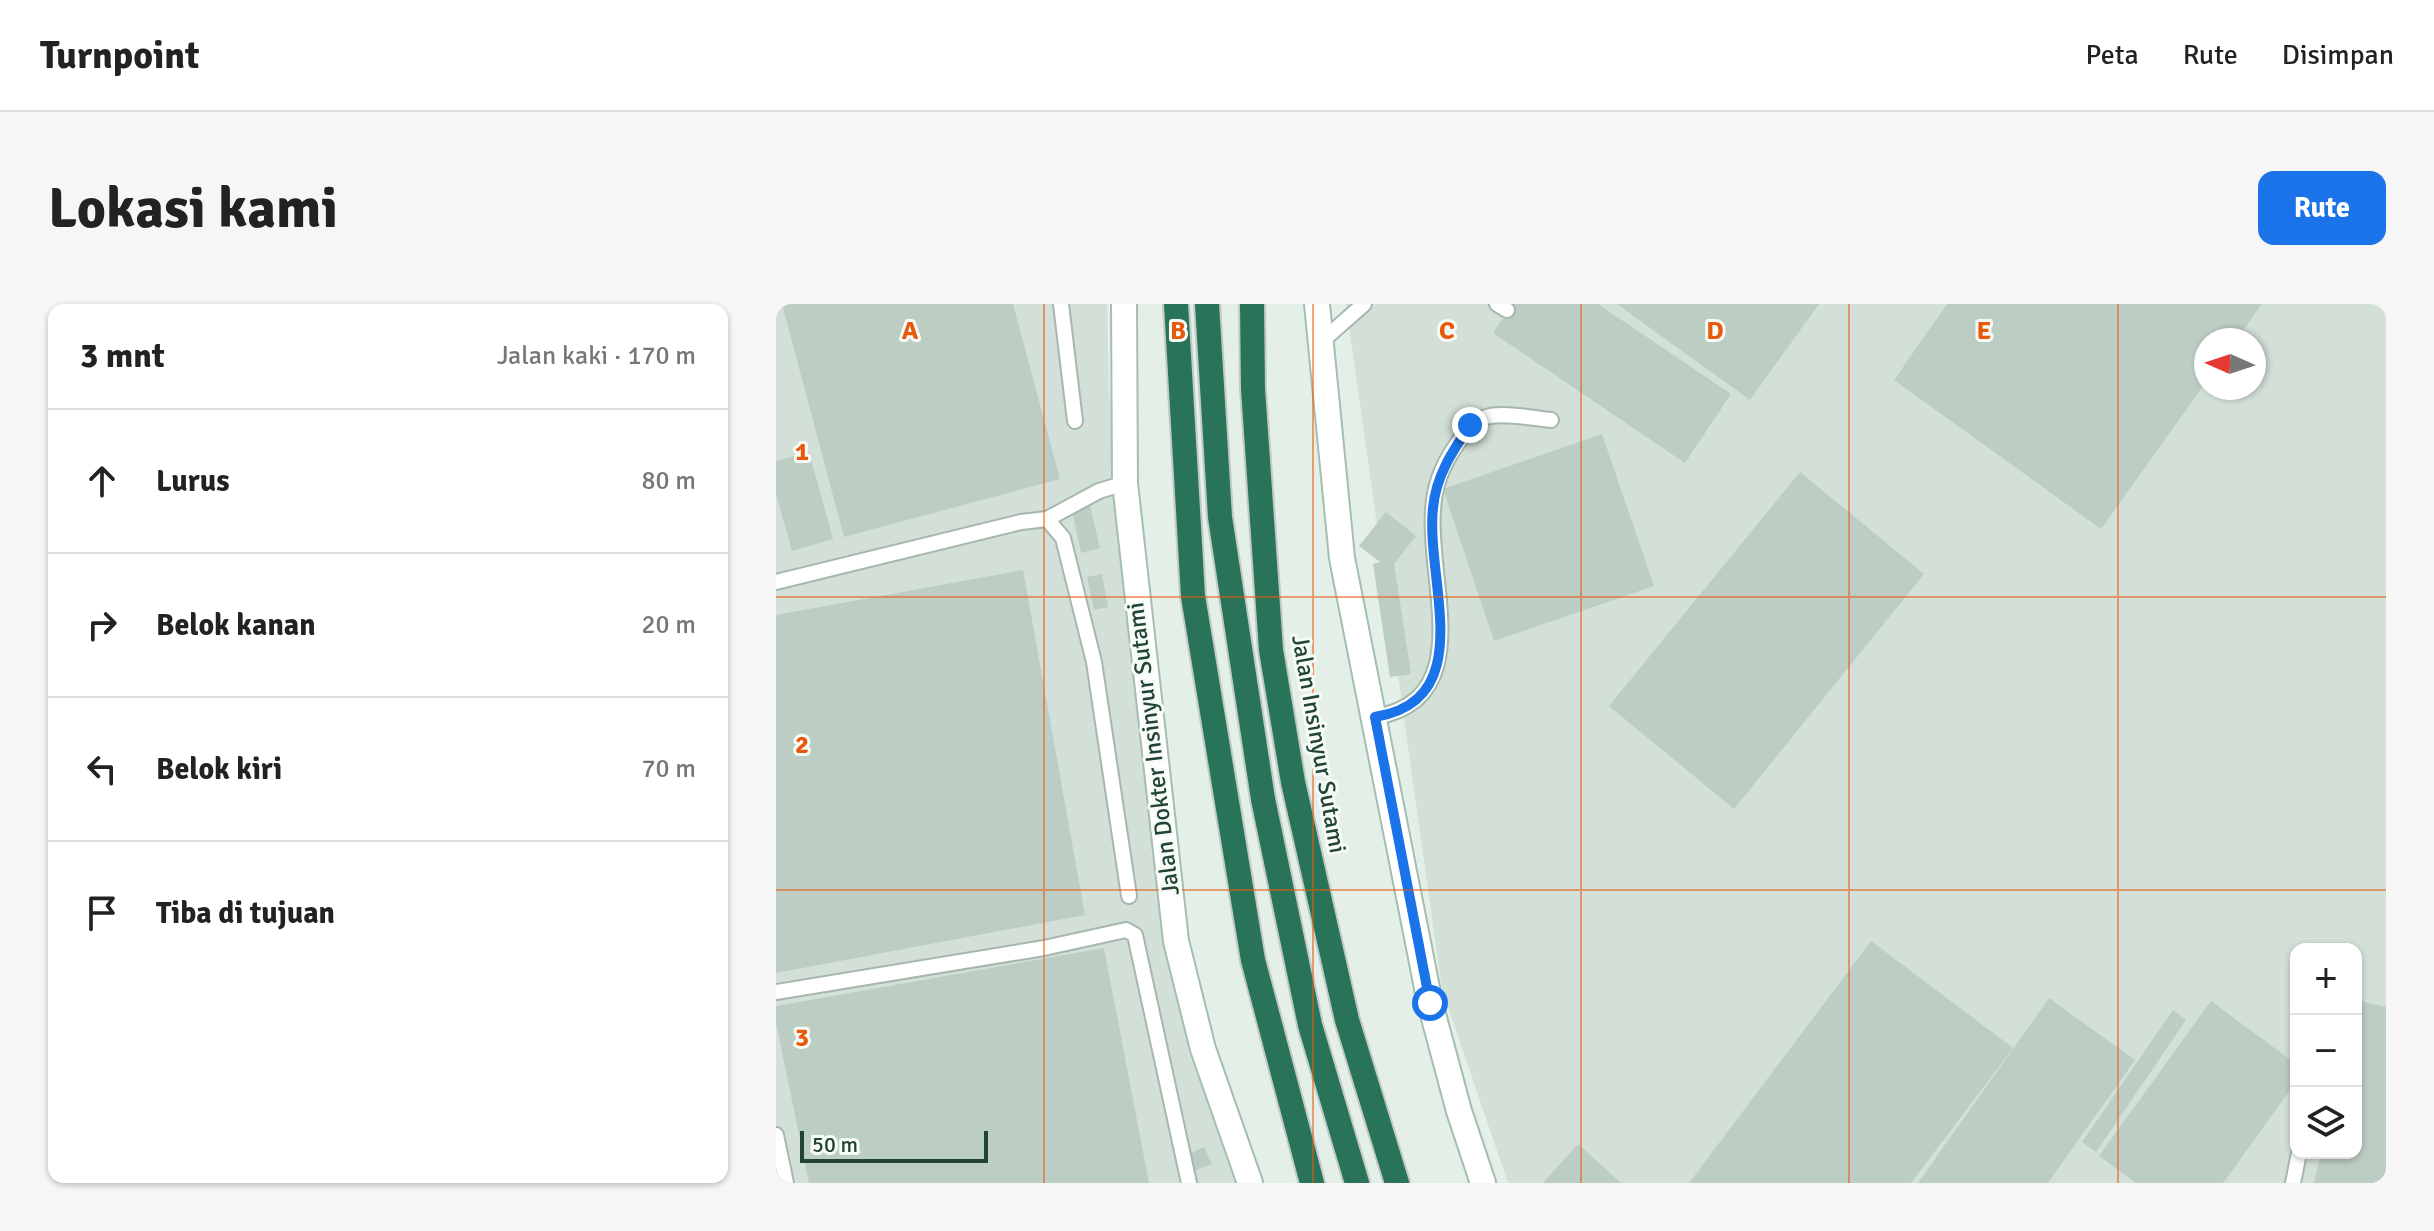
<!DOCTYPE html>
<html lang="id">
<head>
<meta charset="utf-8">
<style>
  body { margin:0; font-family:Signika,sans-serif; background:#f6f6f6; color:#222 }
  .controls { position:absolute; right:24px; bottom:24px; display:grid; overflow:hidden; border-radius:16px; box-shadow:0 2px 6px #0004 }
  .controls button { width:72px; height:72px; display:grid; place-items:center; padding:0; border:0; border-bottom:2px solid #e0e0e0; background:#fff; color:#222; font:40px sans-serif }
  .compass { position:absolute; left:1418px; top:24px; width:72px; height:72px; border-radius:50%; background:#fff; box-shadow:0 2px 6px #0004; rotate:273deg }
  .scale { position:absolute; left:24px; bottom:20px; width:188px; box-sizing:border-box; padding-left:8px; border:4px solid #214434; border-top:0; font-size:22px; line-height:28px; white-space:nowrap; color:#214434; -webkit-text-stroke:6px #f6fbf7; paint-order:stroke }
  .stop { position:absolute; width:24px; height:24px; margin:-18px; border:6px solid #1a73e8; border-radius:50%; background:#fff }
  .stop.end { background:#1a73e8; border-color:#fff; box-shadow:0 2px 8px #0008 }
  .list { margin:0; padding:0; list-style:none }
  h2 { display:flex; justify-content:space-between; align-items:center; height:104px; margin:0; padding:0 32px; font-size:34px }
  h2 small { font-size:26px; font-weight:400; color:#767676 }
  .list li { display:grid; grid-template-columns:52px 1fr auto; gap:24px; align-items:center; box-sizing:border-box; height:144px; padding:0 32px; border-top:2px solid #e0e0e0 }
  .list b { display:block; font-size:30px; white-space:nowrap }
  .list em { font-size:26px; font-style:normal; color:#767676 }
  .icon { flex:none; width:44px; height:44px; fill:none; stroke:currentColor; stroke-width:2; stroke-linecap:round; stroke-linejoin:round }
  .map { position:relative; flex:none; width:1610px; height:879px; overflow:hidden; border-radius:16px }
  header { display:flex; align-items:center; gap:48px; box-sizing:border-box; height:112px; padding:0 40px; background:#fff; border-bottom:2px solid #e0e0e0 }
  header strong { font-size:38px }
  nav { display:flex; gap:44px; margin-inline-start:auto; font-size:28px }
  .intro { display:flex; align-items:center; justify-content:space-between; box-sizing:border-box; height:192px; padding:0 48px }
  h1 { margin:0; font-size:56px }
  .button { padding:20px 36px; border-radius:16px; background:#1a73e8; color:#fff; font-size:28px; font-weight:700 }
  main { display:flex; gap:48px; padding:0 48px }
  aside { flex:1; background:#fff; border-radius:16px; box-shadow:0 2px 6px #0004 }
  .map>svg:first-child { display:block }
</style>
</head>
<body>
<header>
<strong>Turnpoint</strong>
<nav><a>Peta</a><a>Rute</a><a>Disimpan</a></nav>
</header>
<div class="intro"><h1>Lokasi kami</h1><a class="button">Rute</a></div>
<main>
<aside>
<h2>3 mnt<small>Jalan kaki · 170 m</small></h2>
<ul class="list">
<li><svg class="icon" aria-label="ahead" viewBox="0 0 24 24"><path d="M12 20V5M6 11l6-6 6 6"/></svg><div><b>Lurus</b></div><em>80 m</em></li>
<li><svg class="icon" aria-label="right" viewBox="0 0 24 24"><path d="M7 20v-9h11M14 6l5 5-5 5"/></svg><div><b>Belok kanan</b></div><em>20 m</em></li>
<li><svg class="icon" aria-label="left" viewBox="0 0 24 24"><path d="M17 20v-9H6M10 6l-5 5 5 5"/></svg><div><b>Belok kiri</b></div><em>70 m</em></li>
<li><svg class="icon" aria-label="arrive" viewBox="0 0 24 24"><path d="M6 21V4h12l-3 4 3 4H6"/></svg><div><b>Tiba di tujuan</b></div></li>
</ul>
</aside>
<div class="map">
<svg width="1610" height="879" viewBox="0 0 1610 879">
  <rect width="100%" height="100%" fill="#e4efe8"/>
  <g fill="#d2e0d7" fill-rule="evenodd">
    <polygon points="0,0 331,0 333,87 346,236 386,599 414,752 462,879 0,879"/>
    <path d="M570 0H1610V879H732L666 685ZM1430 36H1478V84H1430ZM1520 645H1580V849H1520Z"/>
  </g>
  <g fill="#bccdc4">
    <polygon points="6,0 237,0 284,175 68,233"/>
    <polygon points="737,0 822,0 955,90 909,159 717,29"/>
    <polygon points="841,0 1043,0 974,96"/>
    <polygon points="1171,0 1486,0 1460,36 1430,36 1430,78 1325,225 1118,76"/>
    <polygon points="826,130 878,282 718,337 667,185"/>
    <polygon points="33,148 57,235 16,247 0,190 0,157"/>
    <polygon points="1024,168 1148,270 958,505 833,402"/>
    <polygon points="314,202 324,244 305,249 296,206"/>
    <polygon points="610,208 640,232 618,260 635,370 614,373 597,260 604,258 583,242"/>
    <polygon points="247,266 309,611 0,669 0,311"/>
    <polygon points="326,270 332,303 318,306 311,273"/>
    <polygon points="1095,637 1237,744 1135,879 913,879"/>
    <polygon points="328,644 373,879 33,879 0,719 0,702"/>
    <polygon points="1273,694 1359,756 1272,879 1142,879"/>
    <polygon points="1580,696 1610,703 1610,879 1538,879 1545,849 1580,849"/>
    <polygon points="1435,697 1520,760 1520,778 1447,879 1360,879 1323,852"/>
    <polygon points="1397,706 1410,716 1320,848 1306,838"/>
    <polygon points="802,840 845,879 767,879"/>
    <polygon points="428,843 436,860 419,867 412,850"/>
  </g>
  <g fill="none" stroke-linecap="round" stroke-linejoin="round">
    <g stroke="#a6b8ae" stroke-width="18">
      <g id="lane">
        <polyline points="285,0 299,117"/>
        <polyline points="721,0 731,6"/>
        <polyline points="545,38 588,0"/>
        <polyline points="271,215 323,187 349,179"/>
        <polyline points="0,278 245,218 271,215 287,234 318,358 353,592"/>
        <path d="M599 413C702 396 651 278 657 206 658 183 666 162 679 143 688 130 696 116 714 112 733 109 756 114 775 116"/>
        <polyline points="0,688 268,644 350,626 359,631 413,879"/>
        <polyline points="0,831 10,879"/>
        <polyline points="1517,879 1523,849"/>
      </g>
    </g>
    <g stroke="#a4bfb1" stroke-width="28">
      <g id="secondary">
        <polyline points="348,0 349,179 400,637 427,745 474,879"/>
        <polyline points="541,0 566,254 654,699 683,807 707,879"/>
      </g>
    </g>
    <g stroke="#c1cbc6" stroke-width="28">
      <g id="highway">
        <polyline points="400,0 417,292 477,656 536,879"/>
        <polyline points="431,0 444,213 487,495 534,721 581,879"/>
        <polyline points="476,0 477,85 495,346 517,478 571,716 621,879"/>
      </g>
    </g>
    <use href="#lane" stroke="#fff" stroke-width="14"/>
    <use href="#secondary" stroke="#fff" stroke-width="24"/>
    <use href="#highway" stroke="#297358" stroke-width="24"/>
  </g>
  <g fill="none" stroke-linecap="round" stroke-linejoin="round">
    <path stroke="#1a73e8" stroke-width="10" d="M654 699 599 413C704 396 649 276 657 204 660 172 676 148 694 121"/>
  </g>
  <path fill="none" stroke="#e8590c" stroke-width="2" stroke-opacity="0.55" d="M268 0V879M537 0V879M805 0V879M1073 0V879M1342 0V879M0 293H1610M0 586H1610"/>
  <g text-anchor="middle" dominant-baseline="central" stroke-width="6" stroke-linejoin="round" paint-order="stroke">
    <g font-size="24" fill="#214434" stroke="#f6fbf7">
      <text transform="translate(543 440) rotate(80)">Jalan Insinyur Sutami</text>
      <text transform="translate(377 445) rotate(-97)">Jalan Dokter Insinyur Sutami</text>
    </g>
  </g>
  <g font-size="26" text-anchor="middle" font-weight="bold" fill="#e8590c" stroke="#f6fbf7" stroke-width="6" stroke-linejoin="round" paint-order="stroke">
    <text x="134" y="35">A</text>
    <text x="402" y="35">B</text>
    <text x="671" y="35">C</text>
    <text x="939" y="35">D</text>
    <text x="1208" y="35">E</text>
    <text x="26" y="156">1</text>
    <text x="26" y="449">2</text>
    <text x="26" y="742">3</text>
  </g>
</svg>
<div class="controls">
<button>+</button>
<button>−</button>
<button><svg class="icon" aria-label="layers" viewBox="0 0 24 24"><path d="M12 4l9 5-9 5-9-5zM3 14l9 5 9-5"/></svg></button>
</div>
<svg class="compass" viewBox="-18 -18 36 36"><path d="M0-13l5 13h-10z" fill="#e53935"/><path d="M0 13l5-13h-10z" fill="#767676"/></svg>
<div class="scale">50 m</div>
<div class="stop" style="left:654px;top:699px"></div>
<div class="stop end" style="left:694px;top:121px"></div>
</div>
</main>
</body>
</html>
